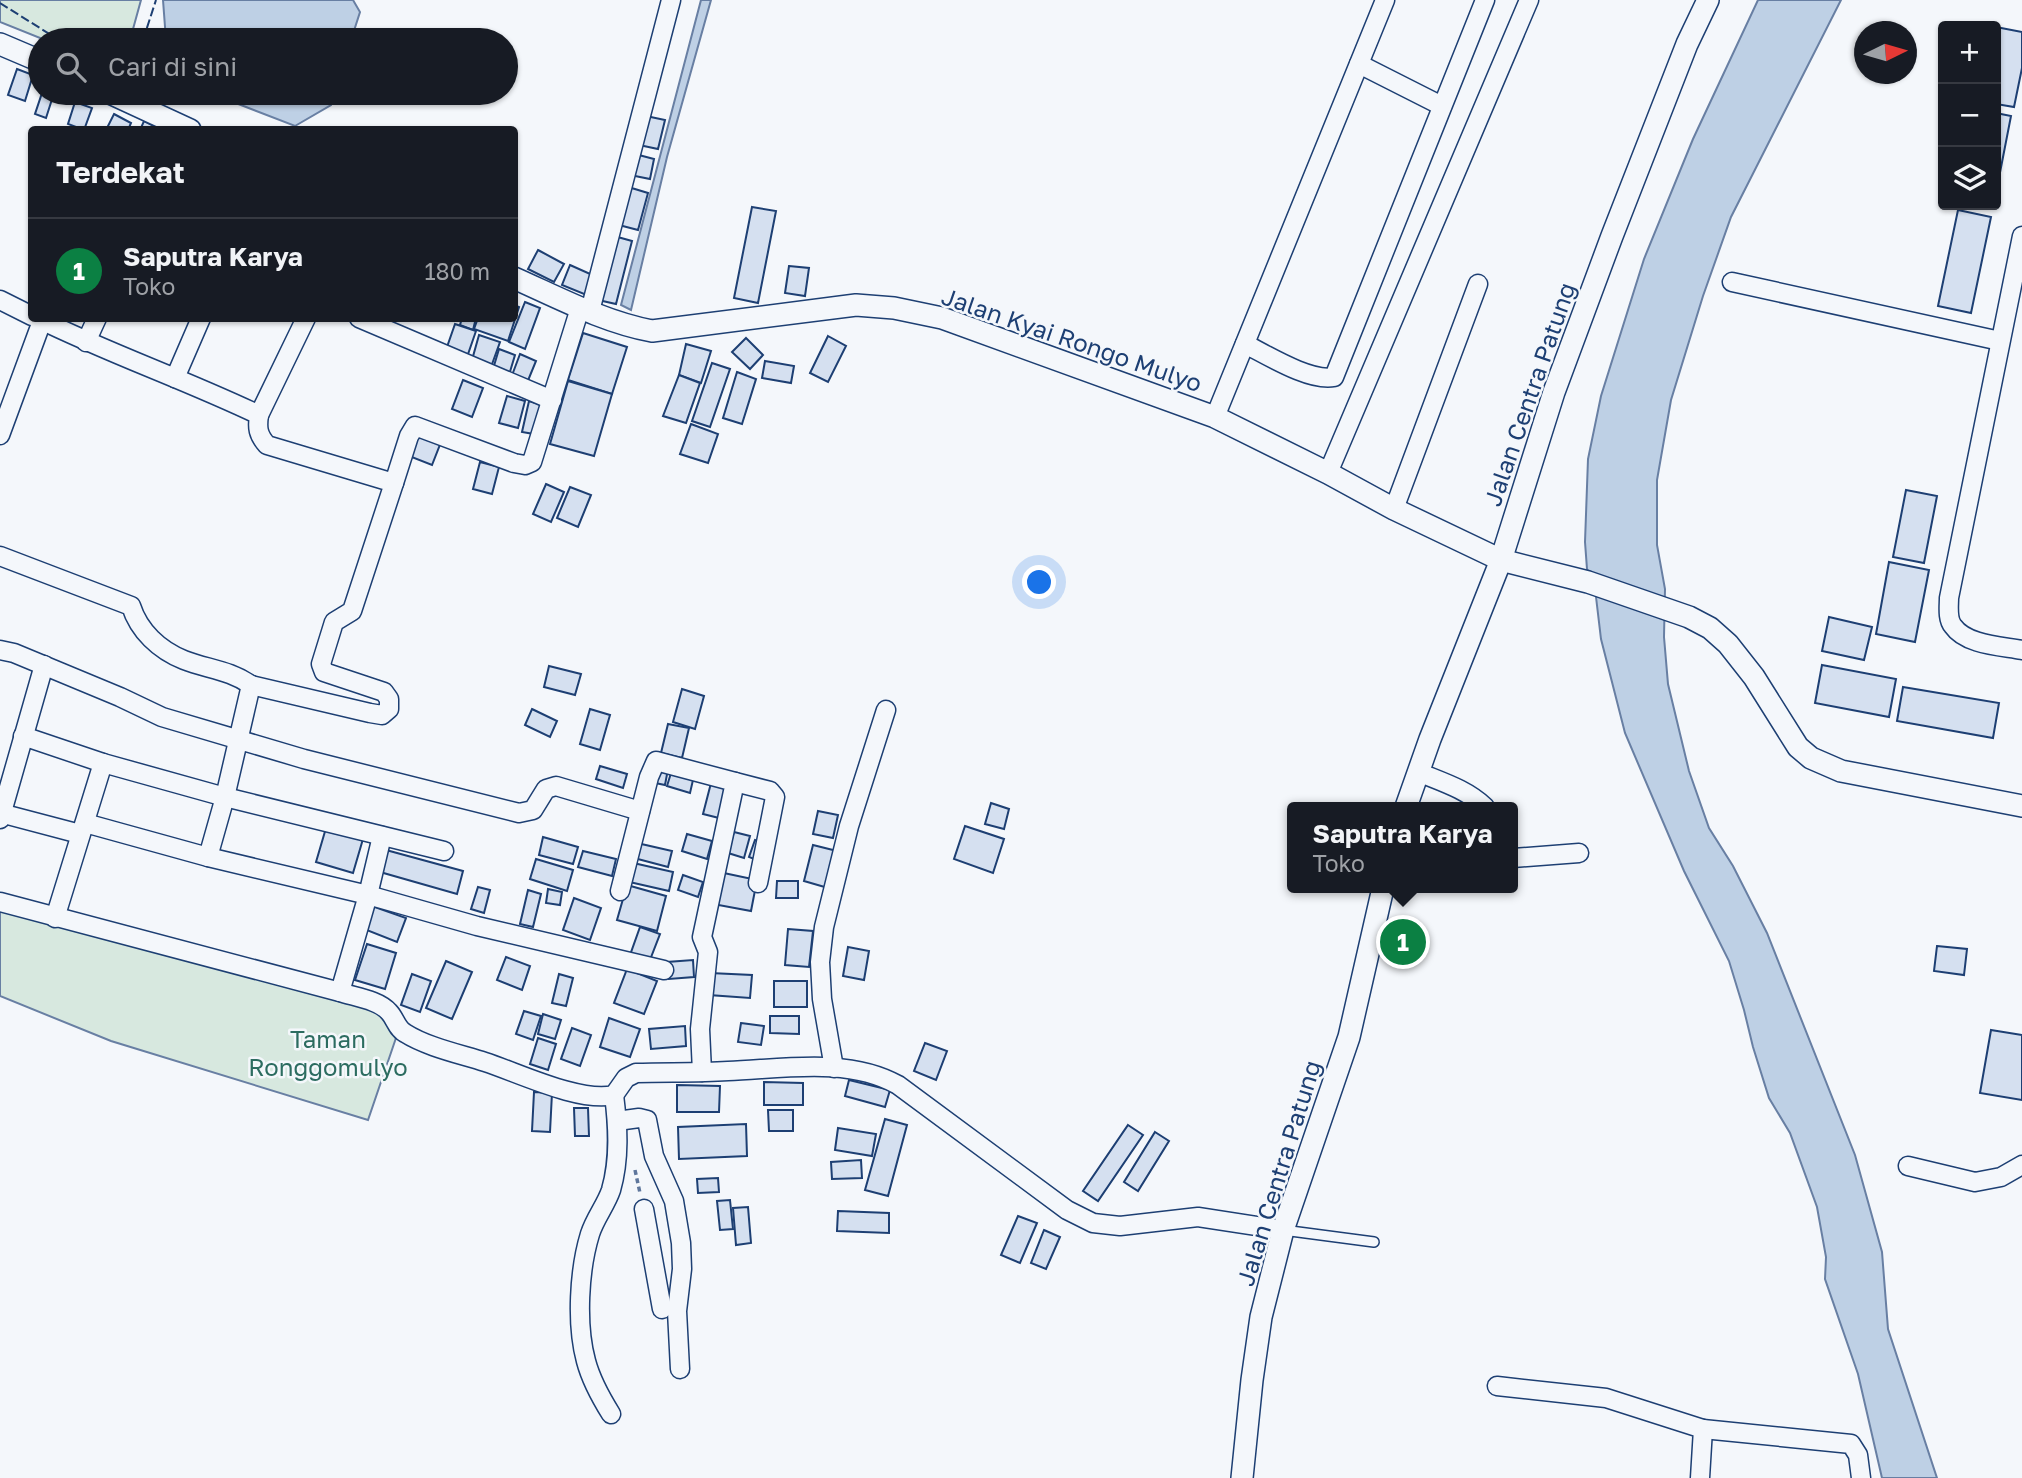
<!DOCTYPE html>
<html lang="id">
<head>
<meta charset="utf-8">
<style>
  body { margin:0; font-family:"Golos Text",sans-serif; background:#242831; color:#f1f3f6 }
  .controls { position:absolute; right:21px; top:21px; display:grid; overflow:hidden; border-radius:7px; box-shadow:0 2px 5px #0004 }
  .controls button { width:63px; height:63px; display:grid; place-items:center; padding:0; border:0; border-bottom:2px solid #363941; background:#171b24; color:#f1f3f6; font:35px sans-serif }
  .compass { position:absolute; left:1854px; top:21px; width:63px; height:63px; border-radius:50%; background:#171b24; box-shadow:0 2px 5px #0004; rotate:85deg }
  .you { position:absolute; left:1040px; top:583px; width:24px; height:24px; margin:-18px; border:5px solid #fff; border-radius:50%; background:#1a73e8; box-shadow:0 0 0 10px #1a73e833 }
  .badge { display:grid; place-items:center; width:46px; height:46px; border-radius:50%; background:#0b8043; color:#fff; font-size:23px; font-weight:700 }
  .pin { position:absolute; translate:-50% -50%; border:4px solid #fff; box-shadow:0 2px 7px #0006 }
  .popup { position:absolute; left:1287px; top:802px; width:231px; height:91px; box-sizing:border-box; display:grid; place-content:center; border-radius:7px; background:#171b24; filter:drop-shadow(0 2px 5px #0005); font-size:23px; white-space:nowrap; color:#9ea1a6 }
  .popup b { font-size:26px; color:#f1f3f6 }
  .popup::after { content:''; position:absolute; left:50%; top:100%; margin-left:-14px; border:14px solid transparent; border-top-color:#171b24 }
  .list { margin:0; padding:0; list-style:none }
  h2 { display:flex; justify-content:space-between; align-items:center; height:91px; margin:0; padding:0 28px; font-size:30px }
  h2 small { font-size:23px; font-weight:400; color:#9ea1a6 }
  .list li { display:grid; grid-template-columns:46px 1fr auto; gap:21px; align-items:center; box-sizing:border-box; height:105px; padding:0 28px; border-top:2px solid #363941 }
  .list b { display:block; font-size:26px; white-space:nowrap }
  .list p { margin:0; font-size:23px; white-space:nowrap; color:#9ea1a6 }
  .list em { font-size:23px; font-style:normal; color:#9ea1a6 }
  .icon { flex:none; width:38px; height:38px; fill:none; stroke:currentColor; stroke-width:2; stroke-linecap:round; stroke-linejoin:round }
  .map { position:relative; flex:none; width:2022px; height:1478px; overflow:hidden }
  .search { position:absolute; background:#171b24; box-shadow:0 2px 5px #0004; left:28px; top:28px; width:490px; height:77px; display:flex; align-items:center; gap:18px; box-sizing:border-box; padding:0 24px; border-radius:38px; color:#9ea1a6; font-size:26px }
  .panel { position:absolute; background:#171b24; box-shadow:0 2px 5px #0004; left:28px; top:126px; width:490px; height:196px; border-radius:7px }
  .map>svg:first-child { display:block }
</style>
</head>
<body>
<div class="map">
<svg width="2022" height="1478" viewBox="0 0 2022 1478">
  <rect width="100%" height="100%" fill="#f4f7fb"/>
  <g fill="#d7e8df" stroke="#687fa3" stroke-width="2">
    <polygon points="0,0 141,0 130,40 45,40 0,22"/>
    <polygon points="0,905 377,1009 397,1035 368,1120 111,1041 0,996"/>
  </g>
  <g fill="#bed0e5" stroke="#687fa3" stroke-width="2">
    <polygon points="163,0 353,0 360,12 351,40 166,40"/>
    <polygon points="701,0 711,0 667,157 631,310 621,305"/>
    <polygon points="1758,0 1841,0 1731,217 1703,296 1671,400 1657,480 1657,545 1665,589 1664,637 1668,684 1689,771 1709,828 1733,866 1767,933 1855,1155 1882,1252 1888,1329 1937,1478 1882,1478 1858,1374 1825,1279 1826,1257 1817,1207 1790,1133 1769,1098 1753,1047 1744,1010 1729,961 1684,871 1625,733 1601,639 1594,580 1587,569 1585,542 1588,459 1601,396 1644,259 1693,139"/>
    <polygon points="210,93 335,93 331,105 295,126"/>
  </g>
  <g fill="#d5e0f0" stroke="#1d3f73" stroke-width="2">
    <polygon points="1996,27 2022,32 2022,68 2014,107 1996,104"/>
    <polygon points="17,69 33,75 25,101 8,95"/>
    <polygon points="42,93 54,93 46,118 35,114"/>
    <polygon points="75,102 92,108 84,130 68,124"/>
    <polygon points="1996,113 2011,116 1996,193"/>
    <polygon points="114,114 131,123 128,130 106,130"/>
    <polygon points="646,116 665,120 658,149 639,145"/>
    <polygon points="144,121 158,128 158,130 140,130"/>
    <polygon points="635,154 654,159 650,179 630,175"/>
    <polygon points="625,186 648,193 638,230 615,224"/>
    <polygon points="752,207 776,211 758,303 734,298"/>
    <polygon points="1958,210 1991,217 1971,313 1938,306"/>
    <polygon points="614,236 632,241 616,304 598,300"/>
    <polygon points="538,250 564,264 554,282 528,269"/>
    <polygon points="570,265 597,277 589,296 562,285"/>
    <polygon points="789,266 809,268 805,296 785,293"/>
    <polygon points="525,302 540,308 525,349 509,342"/>
    <polygon points="514,305 519,307 508,341 474,329 478,318 514,318"/>
    <polygon points="462,318 476,318 473,330 460,325"/>
    <polygon points="455,324 476,331 467,357 447,347"/>
    <polygon points="583,333 627,347 612,394 568,380"/>
    <polygon points="479,335 500,342 491,367 472,360"/>
    <polygon points="828,336 846,346 828,382 810,373"/>
    <polygon points="746,338 763,355 750,369 732,352"/>
    <polygon points="686,344 711,351 701,383 679,375"/>
    <polygon points="499,349 515,355 509,375 493,369"/>
    <polygon points="520,354 536,361 527,383 511,378"/>
    <polygon points="765,361 794,366 791,383 762,378"/>
    <polygon points="712,363 730,369 710,427 692,421"/>
    <polygon points="737,372 756,379 742,424 723,418"/>
    <polygon points="679,375 700,383 686,423 663,416"/>
    <polygon points="463,380 483,388 472,417 452,409"/>
    <polygon points="568,381 612,394 594,456 550,444"/>
    <polygon points="507,396 525,401 518,428 499,423"/>
    <polygon points="529,401 542,405 534,434 522,432"/>
    <polygon points="691,424 718,434 708,463 680,454"/>
    <polygon points="418,433 441,442 432,465 409,456"/>
    <polygon points="480,462 499,467 492,494 473,489"/>
    <polygon points="546,484 564,492 551,522 533,514"/>
    <polygon points="570,487 591,495 578,527 557,518"/>
    <polygon points="1906,490 1937,496 1924,563 1893,557"/>
    <polygon points="1889,562 1929,570 1915,642 1876,634"/>
    <polygon points="1829,617 1872,627 1864,660 1822,651"/>
    <polygon points="1822,665 1896,679 1889,717 1815,703"/>
    <polygon points="549,666 581,674 575,695 544,687"/>
    <polygon points="1903,687 1999,703 1993,738 1897,721"/>
    <polygon points="682,689 704,696 695,729 673,722"/>
    <polygon points="532,709 557,721 550,737 525,725"/>
    <polygon points="590,709 610,715 600,750 580,744"/>
    <polygon points="668,724 689,728 682,758 661,753"/>
    <polygon points="600,766 627,774 623,788 596,779"/>
    <polygon points="659,767 668,769 665,785 655,783"/>
    <polygon points="671,773 693,780 690,793 667,786"/>
    <polygon points="711,783 726,787 719,818 703,814"/>
    <polygon points="991,803 1009,809 1004,829 985,824"/>
    <polygon points="818,811 838,815 833,838 813,834"/>
    <polygon points="965,826 1004,839 993,873 954,859"/>
    <polygon points="326,828 363,839 353,873 316,862"/>
    <polygon points="734,832 750,836 744,858 728,853"/>
    <polygon points="687,834 712,841 707,859 682,851"/>
    <polygon points="543,837 578,847 573,864 539,855"/>
    <polygon points="755,840 765,843 759,861 749,857"/>
    <polygon points="637,843 672,851 668,867 634,858"/>
    <polygon points="813,845 837,851 828,888 804,881"/>
    <polygon points="386,850 463,871 457,894 380,872"/>
    <polygon points="583,851 616,859 612,876 578,867"/>
    <polygon points="536,859 573,870 567,891 530,879"/>
    <polygon points="629,862 673,872 669,891 625,881"/>
    <polygon points="719,872 757,880 751,911 713,904"/>
    <polygon points="683,875 703,882 698,897 678,890"/>
    <polygon points="777,881 798,881 798,898 776,898"/>
    <polygon points="627,885 666,896 657,931 617,920"/>
    <polygon points="478,887 490,890 484,913 471,909"/>
    <polygon points="548,889 562,892 560,905 546,903"/>
    <polygon points="528,890 541,894 533,927 520,924"/>
    <polygon points="574,898 601,908 590,940 563,930"/>
    <polygon points="372,906 406,918 397,942 364,929"/>
    <polygon points="640,927 660,934 648,965 629,958"/>
    <polygon points="788,929 813,931 809,967 785,965"/>
    <polygon points="367,944 396,953 385,989 355,980"/>
    <polygon points="1937,946 1967,949 1964,975 1934,971"/>
    <polygon points="848,947 869,951 864,980 843,976"/>
    <polygon points="506,957 530,966 522,990 497,980"/>
    <polygon points="693,960 694,977 669,979 667,962"/>
    <polygon points="446,961 472,972 452,1019 426,1008"/>
    <polygon points="627,969 657,981 644,1014 614,1003"/>
    <polygon points="710,973 752,975 750,998 709,995"/>
    <polygon points="412,974 431,981 420,1012 401,1005"/>
    <polygon points="559,974 573,978 566,1006 552,1003"/>
    <rect x="774" y="981" width="33" height="26"/>
    <polygon points="524,1011 541,1016 533,1040 516,1034"/>
    <polygon points="543,1014 561,1020 555,1039 538,1034"/>
    <polygon points="770,1016 799,1016 799,1034 770,1033"/>
    <polygon points="609,1018 640,1029 630,1057 600,1047"/>
    <polygon points="741,1023 764,1026 761,1045 738,1042"/>
    <polygon points="685,1026 686,1046 651,1049 649,1029"/>
    <polygon points="572,1028 591,1035 580,1066 561,1059"/>
    <polygon points="1991,1030 2022,1035 2022,1100 1980,1093"/>
    <polygon points="538,1038 556,1044 548,1070 530,1064"/>
    <polygon points="925,1043 947,1051 936,1080 914,1071"/>
    <polygon points="849,1080 890,1090 885,1107 845,1096"/>
    <polygon points="764,1082 803,1083 803,1105 764,1105"/>
    <polygon points="677,1085 720,1086 719,1112 677,1112"/>
    <polygon points="534,1092 552,1093 550,1132 532,1131"/>
    <polygon points="574,1108 588,1108 589,1136 575,1136"/>
    <polygon points="768,1110 793,1110 793,1131 769,1131"/>
    <polygon points="885,1119 907,1125 888,1196 865,1190"/>
    <polygon points="746,1124 747,1156 679,1159 678,1127"/>
    <polygon points="1128,1125 1143,1135 1098,1201 1083,1191"/>
    <polygon points="838,1128 876,1134 872,1156 835,1150"/>
    <polygon points="1155,1132 1169,1141 1138,1191 1124,1182"/>
    <polygon points="861,1160 862,1178 832,1179 831,1162"/>
    <polygon points="718,1178 719,1192 698,1193 697,1179"/>
    <polygon points="730,1200 733,1229 720,1230 717,1201"/>
    <polygon points="748,1207 751,1243 736,1245 733,1208"/>
    <polygon points="838,1211 889,1213 889,1233 837,1231"/>
    <polygon points="1018,1216 1037,1223 1020,1263 1001,1255"/>
    <polygon points="1044,1230 1060,1237 1046,1269 1031,1263"/>
  </g>
  <g fill="none" stroke-linecap="round" stroke-linejoin="round">
    <g stroke="#1d3f73" stroke-width="12">
      <polyline id="service" points="1283,1230 1374,1242"/>
    </g>
    <g stroke="#1d3f73" stroke-width="21">
      <g id="minor">
        <polyline points="1359,64 1442,106"/>
        <path d="M2022 236 1949 598C1949 606 1947 619 1953 626 1966 645 2001 646 2022 650"/>
        <polyline points="1732,282 2000,341"/>
        <polyline points="0,300 32,316"/>
        <polyline points="590,311 671,0"/>
        <path d="M37 318C110 354 186 380 259 415 257 428 258 435 267 445L394 483 352 611 334 622 321 664 324 672 384 692 389 699V709L382 715 370 713 251 685"/>
        <polyline points="359,318 552,400"/>
        <polyline points="86,342 97,318"/>
        <path d="M1245 344C1267 355 1310 382 1334 377L1485 0"/>
        <polyline points="175,378 201,318"/>
        <polyline points="259,415 306,318"/>
        <polyline points="1215,417 1385,0"/>
        <polyline points="0,435 42,321"/>
        <polyline points="1328,473 1529,0"/>
        <polyline points="394,483 409,436 415,426 514,463 525,465 532,462 580,308"/>
        <polyline points="1394,509 1478,284"/>
        <path d="M0 556 131 606C139 631 159 650 184 660 207 669 230 670 251 685L225 797 208 857"/>
        <polyline points="0,650 14,653 120,697 162,717 304,759 519,813 533,810 546,789 556,786 640,811"/>
        <polyline points="23,736 103,763 55,918"/>
        <polyline points="103,763 225,797 444,851"/>
        <path d="M1418 772C1442 782 1466 789 1485 807"/>
        <polyline points="735,782 770,791 775,797 758,883"/>
        <polyline points="0,813 80,834"/>
        <polyline points="0,819 44,665"/>
        <polyline points="85,823 208,857 368,895 477,926 664,970"/>
        <polyline points="1513,858 1579,853"/>
        <polyline points="620,891 649,777 656,761 735,782 702,937 708,952 700,1029 702,1072"/>
        <path d="M0 902 340 992C355 997 379 1000 389 1012 395 1018 397 1029 405 1033 427 1047 460 1054 485 1062 519 1073 580 1103 614 1095L626 1078 636 1073C667 1072 697 1073 728 1071 783 1069 848 1057 898 1085L1067 1210 1093 1223 1120 1226 1198 1217 1283 1230"/>
        <polyline points="340,992 368,895 382,836"/>
        <polyline points="834,1068 822,999 820,962 824,927 849,826 886,710"/>
        <polyline points="617,1121 639,1118 647,1120 654,1156 674,1201 681,1243 682,1269 677,1311 680,1369"/>
        <polyline points="1908,1166 1975,1182 2001,1177 2022,1165"/>
        <polyline points="644,1209 662,1309"/>
        <polyline points="1497,1386 1606,1398 1703,1429 1700,1478"/>
        <path d="M611 1414C601 1398 591 1380 586 1361 576 1324 579 1270 590 1234 595 1218 606 1205 611 1190 620 1159 618 1126 614 1095"/>
        <polyline points="1703,1429 1851,1444 1858,1455 1861,1478"/>
      </g>
    </g>
    <g stroke="#1d3f73" stroke-width="24">
      <g id="tertiary">
        <polyline points="0,44 40,61"/>
        <polyline points="110,93 190,130"/>
        <path d="M514 278C559 298 604 322 652 331L856 305 894 308 942 318 1215 417 1328 473 1394 509 1501 560 1588 582 1689 617 1710 628 1728 644 1754 677 1798 747 1811 758 1841 771 2022 806"/>
        <polyline points="1406,807 1430,739 1501,560 1554,392 1612,236 1687,44 1708,0"/>
        <polyline points="1242,1478 1252,1380 1261,1317 1283,1230 1349,1037 1383,888"/>
      </g>
    </g>
    <polyline stroke="#5e769c" stroke-width="3.5" stroke-dasharray="5 3.5" stroke-linecap="butt" points="635,1170 640,1193"/>
    <use href="#service" stroke="#f4f7fb" stroke-width="9"/>
    <use href="#minor" stroke="#f4f7fb" stroke-width="18"/>
    <use href="#tertiary" stroke="#f4f7fb" stroke-width="21"/>
    <g stroke="#1d3f73" stroke-width="2" stroke-dasharray="9 3.5" stroke-linecap="butt">
      <polyline points="0,3 59,40"/>
      <polyline points="143,40 156,0"/>
    </g>
  </g>
  <g text-anchor="middle" dominant-baseline="central" stroke-width="5" stroke-linejoin="round" paint-order="stroke">
    <g font-size="24" fill="#1d3f73" stroke="#f4f7fb">
      <text transform="translate(1072 339) rotate(19)">Jalan Kyai Rongo Mulyo</text>
      <text transform="translate(1529 394) rotate(-71)">Jalan Centra Patung</text>
      <text transform="translate(1278 1173) rotate(-73)">Jalan Centra Patung</text>
    </g>
    <g font-size="24" fill="#2c6c60" stroke="#f4f7fb">
      <text x="328" y="1038">Taman<tspan x="328" dy="28">Ronggomulyo</tspan></text>
    </g>
  </g>
</svg>
<div class="controls">
<button>+</button>
<button>−</button>
<button><svg class="icon" aria-label="layers" viewBox="0 0 24 24"><path d="M12 4l9 5-9 5-9-5zM3 14l9 5 9-5"/></svg></button>
</div>
<svg class="compass" viewBox="-18 -18 36 36"><path d="M0-13l5 13h-10z" fill="#e53935"/><path d="M0 13l5-13h-10z" fill="#9ea1a6"/></svg>
<div class="you"></div>
<div class="pin badge" style="left:1403px;top:942px">1</div>
<div class="popup"><b>Saputra Karya</b>Toko</div>
<div class="search"><svg class="icon" aria-label="search" viewBox="0 0 24 24"><circle cx="10" cy="10" r="6"/><path d="M15 15l6 6"/></svg>Cari di sini</div>
<section class="panel">
<h2>Terdekat<small></small></h2>
<ul class="list">
<li><span class="badge">1</span><div><b>Saputra Karya</b><p>Toko</p></div><em>180 m</em></li>
</ul>
</section>
</div>
</body>
</html>
